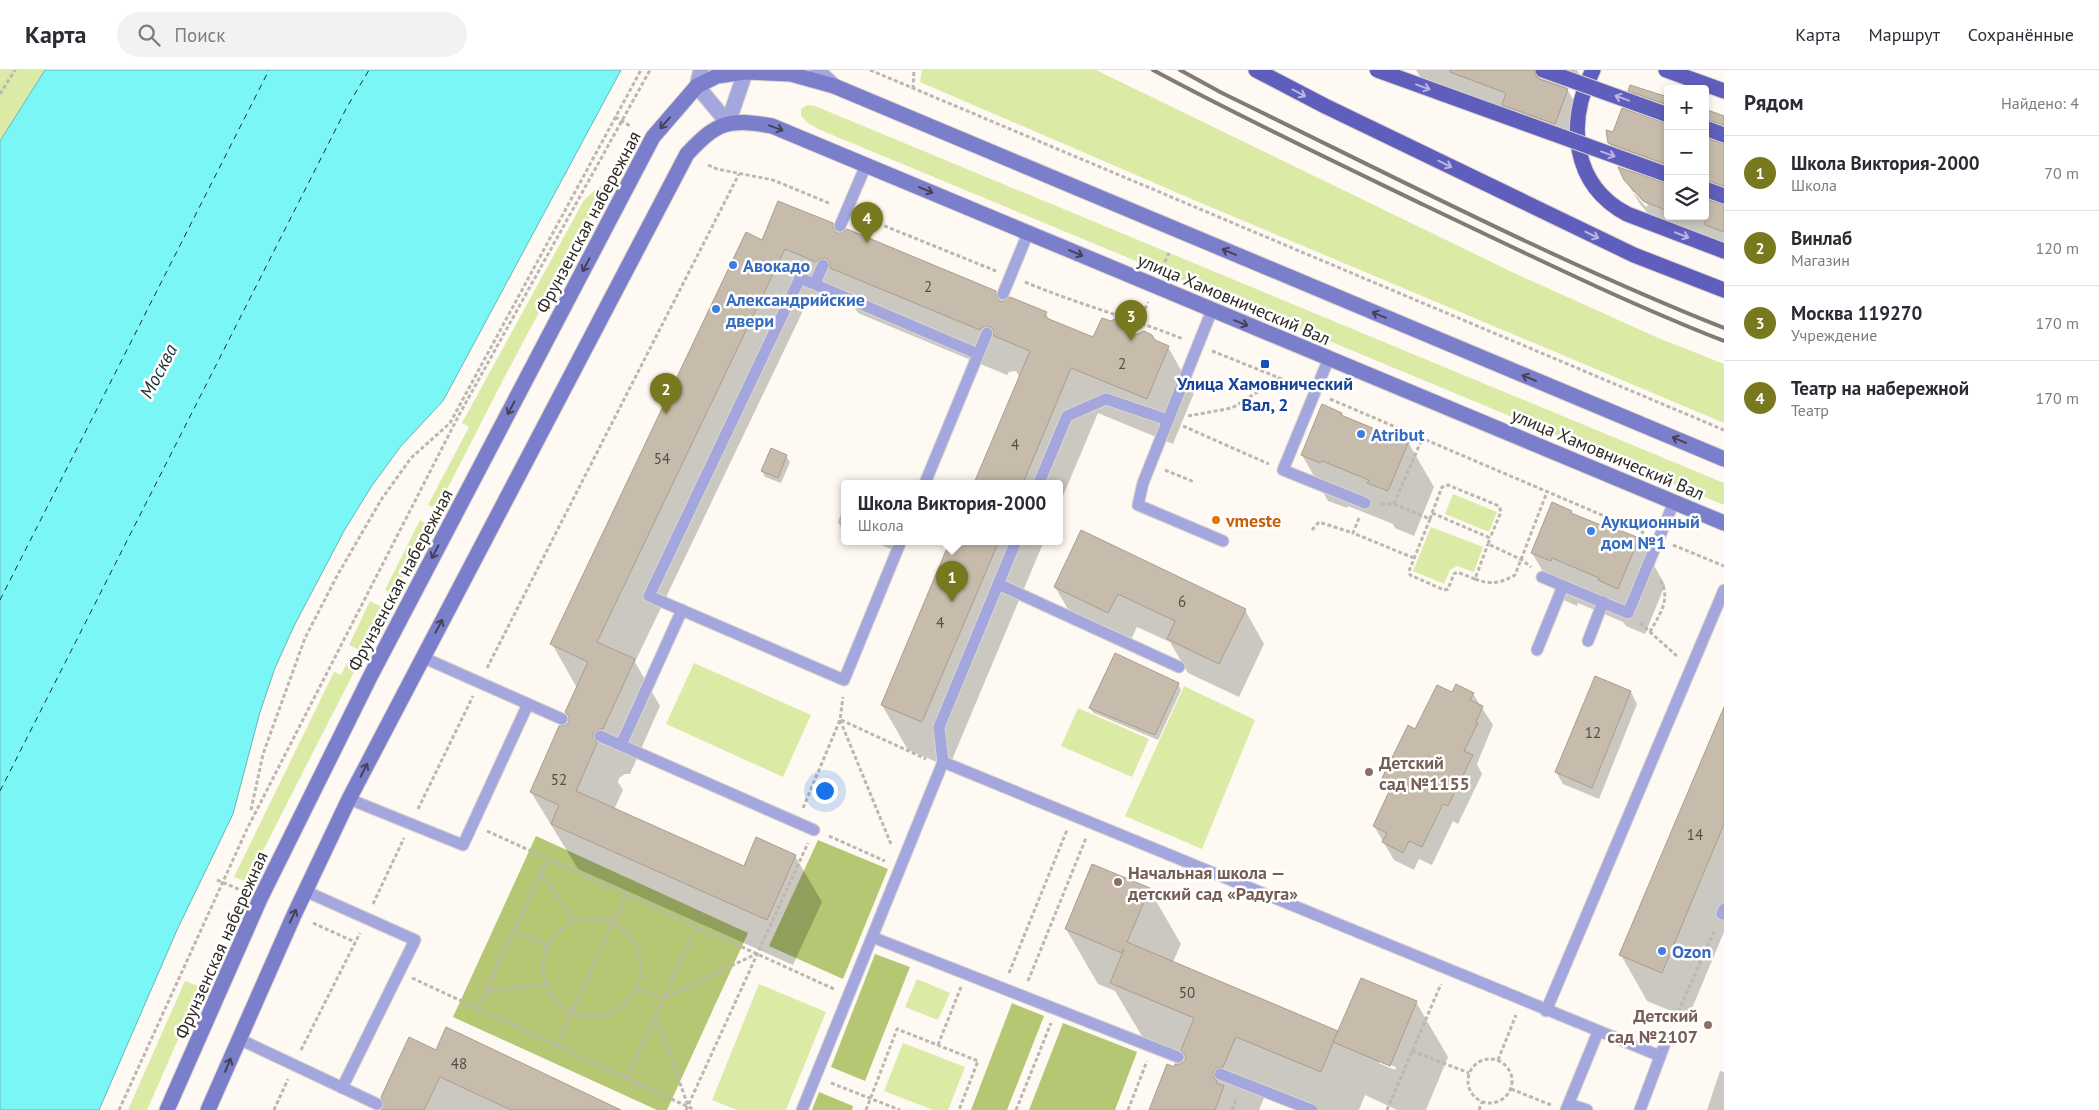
<!DOCTYPE html>
<html lang="ru">
<head>
<meta charset="utf-8">
<style>
  body { margin:0; font-family:"PT Sans",sans-serif; background:#f2f2f3; color:#2b2b33 }
  .controls { position:absolute; right:15px; top:15px; display:grid; overflow:hidden; border-radius:5px; box-shadow:0 2px 8px #0003 }
  .controls button { width:45px; height:45px; display:grid; place-items:center; padding:0; border:0; border-bottom:1px solid #e1e1e2; background:#fff; color:#2b2b33; font:25px sans-serif }
  .you { position:absolute; left:824px; top:720px; width:18px; height:18px; margin:-12px; border:4px solid #fff; border-radius:50%; background:#1a73e8; box-shadow:0 0 0 8px #1a73e833 }
  .badge { display:grid; place-items:center; width:32px; height:32px; border-radius:50%; background:#78781e; color:#fff; font-size:16px; font-weight:700 }
  .pin { position:absolute; translate:-50% -41px; filter:drop-shadow(0 1px 2px #0008) }
  .pin::after { content:''; position:absolute; top:26px; width:18px; height:15px; background:inherit; clip-path:polygon(0 0,100% 0,50% 100%) }
  .popup { position:absolute; left:841px; top:410px; width:222px; height:65px; box-sizing:border-box; display:grid; place-content:center; border-radius:5px; background:#fff; filter:drop-shadow(0 1px 4px #0005); font-size:16px; white-space:nowrap; color:#7c7c81 }
  .popup b { font-size:19px; color:#2b2b33 }
  .popup::after { content:''; position:absolute; left:50%; top:100%; margin-left:-10px; border:10px solid transparent; border-top-color:#fff }
  .list { margin:0; padding:0; list-style:none }
  h2 { display:flex; justify-content:space-between; align-items:center; height:65px; margin:0; padding:0 20px; font-size:21px }
  h2 small { font-size:16px; font-weight:400; color:#7c7c81 }
  .list li { display:grid; grid-template-columns:32px 1fr auto; gap:15px; align-items:center; box-sizing:border-box; height:75px; padding:0 20px; border-top:1px solid #e1e1e2 }
  .list b { display:block; font-size:19px; white-space:nowrap }
  .list p { margin:0; font-size:16px; white-space:nowrap; color:#7c7c81 }
  .list em { font-size:16px; font-style:normal; color:#7c7c81 }
  .icon { flex:none; width:28px; height:28px; fill:none; stroke:currentColor; stroke-width:2; stroke-linecap:round; stroke-linejoin:round }
  .map { position:relative; flex:none; width:1724px; height:1040px; overflow:hidden }
  header { display:flex; align-items:center; gap:30px; box-sizing:border-box; height:70px; padding:0 25px; background:#fff; border-bottom:1px solid #e1e1e2 }
  header strong { font-size:24px }
  nav { display:flex; gap:28px; margin-inline-start:auto; font-size:18px }
  .search { width:350px; height:45px; background:#f2f2f3; display:flex; align-items:center; gap:12px; box-sizing:border-box; padding:0 18px; border-radius:28px; color:#7c7c81; font-size:19px }
  main { display:flex }
  aside { flex:1; background:#fff }
  .map>svg:first-child { display:block }
</style>
</head>
<body>
<header>
<strong>Карта</strong>
<div class="search"><svg class="icon" aria-label="search" viewBox="0 0 24 24"><circle cx="10" cy="10" r="6"/><path d="M15 15l6 6"/></svg>Поиск</div>
<nav><a>Карта</a><a>Маршрут</a><a>Сохранённые</a></nav>
</header>
<main>
<div class="map">
<svg width="1724" height="1040" viewBox="0 0 1724 1040">
  <rect width="100%" height="100%" fill="#fef9f2"/>
  <g fill="#dbeba5">
    <polygon points="0,0 45,0 0,71"/>
    <polygon points="922,0 1096,0 1514,203 1656,267 1724,294 1724,353 1201,133 920,12"/>
    <polygon points="807,35 815,36 1724,413 1724,435 818,59 808,53 801,46 801,39"/>
    <polygon points="609,111 503,310 437,439 428,435 469,357 462,353 584,130 596,119"/>
    <polygon points="1453,424 1497,442 1489,462 1445,444"/>
    <polygon points="420,450 429,455 394,524 385,520"/>
    <polygon points="1431,457 1483,477 1474,502 1457,496 1450,500 1444,514 1413,501"/>
    <polygon points="370,531 386,539 364,582 349,575"/>
    <polygon points="348,591 357,596 247,812 234,807 334,602 341,605"/>
    <polygon points="694,593 811,645 783,707 666,654"/>
    <polygon points="1184,616 1255,650 1202,779 1125,746"/>
    <polygon points="1078,638 1149,669 1132,707 1061,676"/>
    <polygon points="917,909 950,923 938,950 905,937"/>
    <polygon points="185,911 201,917 147,1040 128,1040"/>
    <polygon points="759,914 826,942 786,1040 737,1040 712,1030"/>
    <polygon points="903,973 965,997 948,1040 933,1040 884,1021"/>
  </g>
  <g fill="#b6c773">
    <polygon points="536,766 748,863 667,1040 657,1040 453,947"/>
    <polygon points="818,770 888,799 843,909 769,876"/>
    <polygon points="875,884 910,897 865,1011 831,997"/>
    <polygon points="1012,933 1044,946 1007,1040 971,1040"/>
    <polygon points="1063,953 1137,982 1115,1040 1029,1040"/>
    <polygon points="819,1022 853,1036 852,1040 812,1040"/>
  </g>
  <polygon fill="#7bf6f6" stroke="#64b8b7" points="45,0 621,0 443,331 401,376 371,417 344,461 294,556 275,598 260,642 233,744 177,860 99,1040 0,1040 0,71"/>
  <g fill="#0003" fill-rule="evenodd">
    <polygon points="1416,0 1577,0 1589,22 1588,25 1566,17 1581,44 1568,77 1517,59 1507,41 1421,8"/>
    <polygon points="1630,21 1668,28 1668,53 1643,44"/>
    <path d="M1705 41 1724 47V180L1658 155 1640 134 1625 109 1633 101 1623 97 1609 73 1614 64 1668 55V146H1705ZM1633 122H1636L1648 135 1646 137Z"/>
    <polygon points="832,154 838,164 995,222 1001,232 1046,243 1050,251 1094,269 1124,255 1132,268 1155,271 1168,277 1194,323 1173,374 1098,343 1060,433 1060,413 975,413 1020,308 1016,301 1009,302 1007,305 858,243 852,233 845,234 843,237 811,224 635,592 660,636 630,704 625,704 619,708 618,712 623,720 614,740 745,797 795,786 822,832 793,895 578,799 531,722 570,652 577,618 552,574 763,171"/>
    <polygon points="1341,344 1343,347 1388,366 1408,372 1434,417 1414,466 1395,458 1393,454 1348,436 1347,438 1328,431 1302,385"/>
    <polygon points="786,386 790,392 781,413 765,407 762,401"/>
    <polygon points="844,436 844,459 841,457 838,452"/>
    <polygon points="1571,442 1573,445 1618,464 1620,462 1639,469 1665,515 1645,564 1626,556 1623,552 1578,533 1577,536 1559,528 1532,483"/>
    <polygon points="1081,462 1245,540 1264,574 1239,627 1188,603 1170,572 1137,557 1128,576 1075,551 1055,517"/>
    <polygon points="872,471 894,471 891,479"/>
    <polygon points="951,471 1044,471 949,697 908,680 882,635"/>
    <polygon points="1178,614 1181,620 1158,670 1094,643 1090,638"/>
    <polygon points="1631,622 1637,634 1599,729 1563,714 1556,702"/>
    <polygon points="1453,624 1473,624 1493,655 1477,694 1482,704 1458,754 1453,751 1432,795 1419,789 1414,800 1394,790 1374,756 1391,721 1384,708 1416,661"/>
    <polygon points="1724,640 1724,862 1688,948 1647,931 1621,885"/>
    <path d="M1149 819 1181 874 1173 892 1337 962 1416 932 1448 987 1426 1040H1397L1365 1025 1359 1040H1313L1267 1021 1259 1040H1151L1174 998 1186 991V986L1143 968 1115 921 1098 914 1066 859ZM1379 991 1396 997 1395 1000 1379 993Z"/>
    <polygon points="436,982 618,1040 382,1040"/>
    <polygon points="1720,1001 1724,1002 1724,1040 1707,1040"/>
  </g>
  <g fill="none" stroke-linecap="round" stroke-linejoin="round">
    <g stroke="#1b3231" stroke-width="1" stroke-dasharray="6 5" stroke-linecap="butt">
      <polyline points="0,530 269,0"/>
      <polyline points="0,721 347,37 369,0"/>
    </g>
  </g>
  <g fill="#c7bbab" stroke="#a99e8e">
    <polygon points="1450,0 1534,0 1536,6 1539,9 1568,19 1555,54 1502,35 1506,23 1450,2"/>
    <polygon points="1630,15 1668,27 1668,35 1628,21"/>
    <polygon points="1622,38 1668,54 1668,95 1608,73 1606,60 1613,62"/>
    <polygon points="1705,39 1724,46 1724,55 1705,49"/>
    <polygon points="1705,68 1724,74 1724,116 1705,110"/>
    <polygon points="1618,97 1668,114 1668,141 1643,131 1624,110"/>
    <polygon points="1705,129 1724,135 1724,162 1705,155"/>
    <polygon points="778,131 833,153 833,157 837,163 841,163 847,159 996,221 996,225 1000,231 1004,231 1010,227 1047,242 1044,247 1093,267 1102,248 1111,251 1115,249 1125,254 1129,268 1144,261 1152,265 1155,270 1169,276 1147,329 1071,298 1023,413 974,413 1030,281 994,266 993,259 989,256 983,257 980,260 830,198 829,191 826,188 819,189 816,192 785,179 597,572 635,589 603,659 599,659 593,663 593,667 597,673 576,721 744,796 756,767 796,785 767,850 551,754 559,735 530,722 559,656 566,655 569,652 568,645 565,642 588,592 550,574 746,162 762,170"/>
    <polygon points="1322,334 1342,343 1341,345 1387,364 1388,362 1409,371 1388,421 1367,413 1369,410 1322,391 1320,393 1301,385"/>
    <polygon points="771,378 787,385 778,408 761,401"/>
    <polygon points="1552,432 1572,441 1571,443 1618,462 1619,460 1639,468 1618,519 1598,510 1599,508 1552,488 1551,491 1531,483"/>
    <polygon points="1081,460 1246,539 1219,594 1167,569 1175,551 1118,524 1108,543 1054,517"/>
    <polygon points="950,471 999,471 922,652 881,635"/>
    <polygon points="1115,583 1179,613 1155,665 1089,638"/>
    <polygon points="1595,606 1631,621 1592,718 1555,702"/>
    <polygon points="1456,614 1474,623 1470,630 1483,636 1476,652 1478,653 1464,681 1473,685 1448,736 1443,734 1422,777 1409,771 1403,783 1382,772 1387,763 1373,756 1393,713 1382,708 1408,655 1415,659 1437,615 1452,622"/>
    <polygon points="1724,637 1724,754 1662,903 1619,885"/>
    <polygon points="1092,794 1150,818 1127,872 1338,961 1321,1002 1236,967 1223,997 1216,998 1213,1002 1214,1008 1217,1011 1216,1013 1224,1016 1215,1040 1149,1040 1167,994 1174,997 1175,994 1180,994 1185,990 1185,985 1181,980 1194,948 1110,913 1124,879 1122,883 1065,859"/>
    <polygon points="1361,908 1417,931 1390,996 1333,972"/>
    <polygon points="446,957 621,1040 511,1040 440,1007 424,1040 381,1040 384,1034 381,1027 409,967 436,980"/>
  </g>
  <g fill="none" stroke-linecap="round" stroke-linejoin="round">
    <g stroke="#d9d4cd" stroke-width="13">
      <g id="lane">
        <polyline points="840,156 866,95"/>
        <polyline points="815,213 823,195"/>
        <polyline points="1003,224 1028,163"/>
        <polyline points="1329,288 1283,400 1365,433"/>
        <polyline points="1168,350 1143,413 1138,435 1223,471"/>
        <polyline points="925,413 987,263"/>
        <polyline points="1039,413 1067,346 1106,329 1168,350 1212,240"/>
        <polyline points="901,471 844,610 649,526 800,208 978,284"/>
        <polyline points="1542,507 1628,543 1674,432"/>
        <polyline points="998,514 1179,597"/>
        <polyline points="1588,571 1603,532"/>
        <polyline points="1537,580 1563,516"/>
        <polyline points="422,587 562,649"/>
        <polyline points="600,666 814,760"/>
        <polyline points="621,675 682,540"/>
        <polyline points="943,692 1660,986"/>
        <polyline points="349,729 463,775 528,634"/>
        <polyline points="305,821 415,870 342,1018"/>
        <polyline points="1724,839 1722,844 1724,844"/>
        <polyline points="872,867 1178,987"/>
        <polyline points="1546,941 1724,520"/>
        <polyline points="239,969 377,1034"/>
        <polyline points="1220,1004 1312,1040"/>
        <polyline points="1569,1034 1587,1040"/>
        <polyline points="802,1040 943,692 939,657 1016,471"/>
        <polyline points="1566,1040 1598,962"/>
        <polyline points="1640,1040 1667,968"/>
      </g>
    </g>
    <g stroke="#d9d4cd" stroke-width="17">
      <g id="street">
        <polyline points="701,0 697,16 728,53"/>
        <polyline points="817,0 834,16"/>
        <polyline points="728,53 746,0"/>
      </g>
    </g>
    <g stroke="#d9d4cd" stroke-width="17">
      <g id="secondary">
        <polyline points="167,1040 260,829 371,605 653,67 697,16 717,6 745,2 791,4 834,16 1724,389"/>
        <path d="M208 1040 294 845 349 729 687 84C717 52 728 48 772 56L1724 453"/>
      </g>
    </g>
    <g stroke="#d9d4cd" stroke-width="17">
      <g id="primary">
        <polyline points="1256,0 1325,36 1634,185 1724,220"/>
        <path d="M1593 0C1566 52 1572 115 1627 144L1724 181"/>
        <polyline points="1666,0 1724,21"/>
        <polyline points="1705,58 1724,65"/>
        <polyline points="1705,119 1724,126"/>
      </g>
    </g>
    <g stroke="#bcb7b0" stroke-width="3" stroke-dasharray="4 2.5" stroke-linecap="butt">
      <polyline points="870,0 1724,360"/>
      <polyline points="913,19 914,0"/>
      <polyline points="0,24 15,0"/>
      <polyline points="615,47 632,57"/>
      <polyline points="708,95 717,99 773,110 831,134"/>
      <polyline points="860,146 996,201"/>
      <polyline points="1162,198 1169,183"/>
      <path d="M1025 212C1077 234 1131 248 1183 269"/>
      <polyline points="1140,251 1148,232"/>
      <polyline points="1212,281 1302,317"/>
      <polyline points="1330,329 1644,463"/>
      <polyline points="1188,346 1232,338 1280,308"/>
      <polyline points="1183,356 1269,394"/>
      <polyline points="1165,400 1194,412"/>
      <polyline points="1381,434 1394,434 1430,449 1432,443 1490,468 1488,474 1522,490 1531,497"/>
      <polyline points="1394,434 1422,369"/>
      <polyline points="1432,443 1442,417 1448,415 1499,436 1501,442 1490,468"/>
      <polyline points="1359,448 1353,463 1414,488"/>
      <polyline points="1430,449 1409,501 1410,505 1444,520 1448,519 1454,504 1457,502 1475,509 1488,474"/>
      <polyline points="1312,460 1319,452 1353,463"/>
      <polyline points="1673,475 1724,496"/>
      <path d="M1475 509C1490 515 1502 513 1515 505L1547 422"/>
      <polyline points="1640,553 1678,587"/>
      <path d="M1650 562C1659 545 1672 529 1660 510"/>
      <polyline points="487,598 739,104"/>
      <polyline points="840,650 891,774"/>
      <polyline points="841,650 926,689"/>
      <polyline points="803,738 840,650 843,627"/>
      <polyline points="418,739 473,626"/>
      <polyline points="251,740 263,684 305,568 337,506 381,430 411,388 450,353 641,0"/>
      <polyline points="487,761 834,919"/>
      <polyline points="829,766 885,791"/>
      <polyline points="541,803 575,851"/>
      <polyline points="217,810 243,821"/>
      <polyline points="373,834 404,768"/>
      <circle cx="592" cy="897" r="49"/>
      <polyline points="313,853 355,872"/>
      <polyline points="514,860 547,876"/>
      <polyline points="1009,903 1067,760"/>
      <polyline points="412,908 695,1040"/>
      <polyline points="1028,911 1086,768"/>
      <polyline points="637,918 663,929 756,884"/>
      <polyline points="485,922 546,914"/>
      <polyline points="477,939 548,789"/>
      <polyline points="656,945 688,1036"/>
      <polyline points="1673,954 1715,859"/>
      <polyline points="557,975 626,824"/>
      <polyline points="938,975 961,917"/>
      <polyline points="301,980 360,863"/>
      <polyline points="1412,981 1469,1003"/>
      <circle cx="1490" cy="1011" r="22"/>
      <polyline points="1498,990 1516,945"/>
      <polyline points="627,1008 697,856"/>
      <polyline points="831,1013 900,1040"/>
      <polyline points="1511,1019 1551,1035"/>
      <polyline points="119,1040 247,759 459,345 650,0"/>
      <polyline points="274,1040 288,1009"/>
      <polyline points="686,1040 808,773"/>
      <polyline points="866,1040 897,959 978,991 959,1040"/>
      <polyline points="1016,1040 1051,953"/>
      <polyline points="1128,1040 1147,991"/>
      <polyline points="1232,1040 1237,1027"/>
      <polyline points="1387,1040 1441,914"/>
      <polyline points="1479,1040 1482,1032"/>
    </g>
    <use href="#lane" stroke="#a4a7dd" stroke-width="11"/>
    <use href="#street" stroke="#a4a7dd" stroke-width="15"/>
    <use href="#secondary" stroke="#7b7ecb" stroke-width="15"/>
    <use href="#primary" stroke="#605ebd" stroke-width="15"/>
    <g stroke="#807b74" stroke-width="4">
      <path d="M1153 0C1242 48 1333 91 1424 135 1523 182 1622 231 1724 271"/>
      <path d="M1180 0 1222 23C1387 103 1553 190 1724 258"/>
    </g>
    <g stroke="#d9d4cd" stroke-width="17" stroke-linecap="butt">
      <g id="primary-bridge">
        <polyline points="1377,0 1668,105"/>
        <polyline points="1543,0 1668,45"/>
      </g>
    </g>
    <use href="#primary-bridge" stroke="#605ebd" stroke-width="15"/>
  </g>
  <defs><path id="oneway-shaft" d="M-6 0H5M1.5-3L5.5 0L1.5 3" fill="none" stroke-width="1.6" stroke-linecap="round" stroke-linejoin="round" transform="scale(1.25)"/></defs>
  <g stroke="#b7b7e1">
    <use href="#oneway-shaft" transform="translate(1423 17) rotate(20)"/>
    <use href="#oneway-shaft" transform="translate(1299 23) rotate(28)"/>
    <use href="#oneway-shaft" transform="translate(1622 28) rotate(-160)"/>
    <use href="#oneway-shaft" transform="translate(1608 84) rotate(20)"/>
    <use href="#oneway-shaft" transform="translate(1445 94) rotate(26)"/>
    <use href="#oneway-shaft" transform="translate(1592 165) rotate(26)"/>
    <use href="#oneway-shaft" transform="translate(1682 165) rotate(21)"/>
  </g>
  <g stroke="#454255">
    <use href="#oneway-shaft" transform="translate(665 53) rotate(131)"/>
    <use href="#oneway-shaft" transform="translate(776 58) rotate(20)"/>
    <use href="#oneway-shaft" transform="translate(926 120) rotate(23)"/>
    <use href="#oneway-shaft" transform="translate(1229 182) rotate(-157)"/>
    <use href="#oneway-shaft" transform="translate(1076 183) rotate(23)"/>
    <use href="#oneway-shaft" transform="translate(586 195) rotate(118)"/>
    <use href="#oneway-shaft" transform="translate(1379 245) rotate(-157)"/>
    <use href="#oneway-shaft" transform="translate(1241 253) rotate(22)"/>
    <use href="#oneway-shaft" transform="translate(1529 308) rotate(-157)"/>
    <use href="#oneway-shaft" transform="translate(511 338) rotate(118)"/>
    <use href="#oneway-shaft" transform="translate(1679 370) rotate(-157)"/>
    <use href="#oneway-shaft" transform="translate(435 482) rotate(118)"/>
    <use href="#oneway-shaft" transform="translate(439 556) rotate(-62)"/>
    <use href="#oneway-shaft" transform="translate(364 700) rotate(-63)"/>
    <use href="#oneway-shaft" transform="translate(293 846) rotate(-65)"/>
    <use href="#oneway-shaft" transform="translate(228 995) rotate(-67)"/>
  </g>
  <g fill="#3f7fe0" stroke="#fff" stroke-width="2">
    <circle cx="733" cy="195" r="5"/>
    <circle cx="716" cy="239" r="5"/>
    <circle cx="1361" cy="364" r="5"/>
    <circle cx="1591" cy="461" r="5"/>
    <circle cx="1662" cy="881" r="5"/>
  </g>
  <rect fill="#1a4fb4" stroke="#fff" stroke-width="2" x="1260" y="289" width="10" height="10" rx="2.5"/>
  <circle fill="#e8710a" stroke="#fff" stroke-width="2" cx="1216" cy="450" r="5"/>
  <g fill="#8d6e63" stroke="#fff" stroke-width="2">
    <circle cx="1369" cy="702" r="5"/>
    <circle cx="1118" cy="812" r="5"/>
    <circle cx="1708" cy="955" r="5"/>
  </g>
  <g text-anchor="middle" dominant-baseline="central" stroke-width="5" stroke-linejoin="round" paint-order="stroke">
    <g font-size="15" fill="#544e45">
      <text x="928" y="216">2</text>
      <text x="1122" y="293">2</text>
      <text x="1015" y="374">4</text>
      <text x="662" y="388">54</text>
      <text x="1182" y="531">6</text>
      <text x="940" y="552">4</text>
      <text x="1593" y="662">12</text>
      <text x="559" y="709">52</text>
      <text x="1695" y="764">14</text>
      <text x="1187" y="922">50</text>
      <text x="459" y="993">48</text>
    </g>
    <g font-size="18" fill="#2e2923" stroke="#fff">
      <text transform="translate(588 152) rotate(-62)">Фрунзенская набережная</text>
      <text transform="translate(1234 229) rotate(23)">улица Хамовнический Вал</text>
      <text transform="translate(1608 384) rotate(23)">улица Хамовнический Вал</text>
      <text transform="translate(400 510) rotate(-62)">Фрунзенская набережная</text>
      <text transform="translate(221 875) rotate(-66)">Фрунзенская набережная</text>
    </g>
    <g font-size="18" font-weight="bold" fill="#366cbe" stroke="#fff" text-anchor="start">
      <text x="743" y="195">Авокадо</text>
      <text x="726" y="229">Александрийские<tspan x="726" dy="21">двери</tspan></text>
      <text x="1371" y="364">Atribut</text>
      <text x="1601" y="451">Аукционный<tspan x="1601" dy="21">дом №1</tspan></text>
      <text x="1672" y="881">Ozon</text>
    </g>
    <g font-size="18" font-weight="bold" fill="#164399" stroke="#fff">
      <text x="1265" y="313">Улица Хамовнический<tspan x="1265" dy="21">Вал, 2</tspan></text>
    </g>
    <g font-size="18" font-weight="bold" fill="#c56008" stroke="#fff" text-anchor="start">
      <text x="1226" y="450">vmeste</text>
    </g>
    <g font-size="18" font-weight="bold" fill="#785e54" stroke="#fff" text-anchor="start">
      <text x="1379" y="692">Детский<tspan x="1379" dy="21">сад №1155</tspan></text>
      <text x="1128" y="802">Начальная школа —<tspan x="1128" dy="21">детский сад «Радуга»</tspan></text>
      <text x="1698" y="945" text-anchor="end">Детский<tspan x="1698" dy="21">сад №2107</tspan></text>
    </g>
    <g font-size="19" font-style="italic" fill="#1b3231" stroke="#fff">
      <text transform="translate(158 301) rotate(-62)">Москва</text>
    </g>
  </g>
</svg>
<div class="controls">
<button>+</button>
<button>−</button>
<button><svg class="icon" aria-label="layers" viewBox="0 0 24 24"><path d="M12 4l9 5-9 5-9-5zM3 14l9 5 9-5"/></svg></button>
</div>
<div class="you"></div>
<div class="pin badge" style="left:952px;top:532px">1</div>
<div class="popup"><b>Школа Виктория-2000</b>Школа</div>
<div class="pin badge" style="left:666px;top:344px">2</div>
<div class="pin badge" style="left:1131px;top:271px">3</div>
<div class="pin badge" style="left:867px;top:173px">4</div>
</div>
<aside>
<h2>Рядом<small>Найдено: 4</small></h2>
<ul class="list">
<li><span class="badge">1</span><div><b>Школа Виктория-2000</b><p>Школа</p></div><em>70 m</em></li>
<li><span class="badge">2</span><div><b>Винлаб</b><p>Магазин</p></div><em>120 m</em></li>
<li><span class="badge">3</span><div><b>Москва 119270</b><p>Учреждение</p></div><em>170 m</em></li>
<li><span class="badge">4</span><div><b>Театр на набережной</b><p>Театр</p></div><em>170 m</em></li>
</ul>
</aside>
</main>
</body>
</html>
